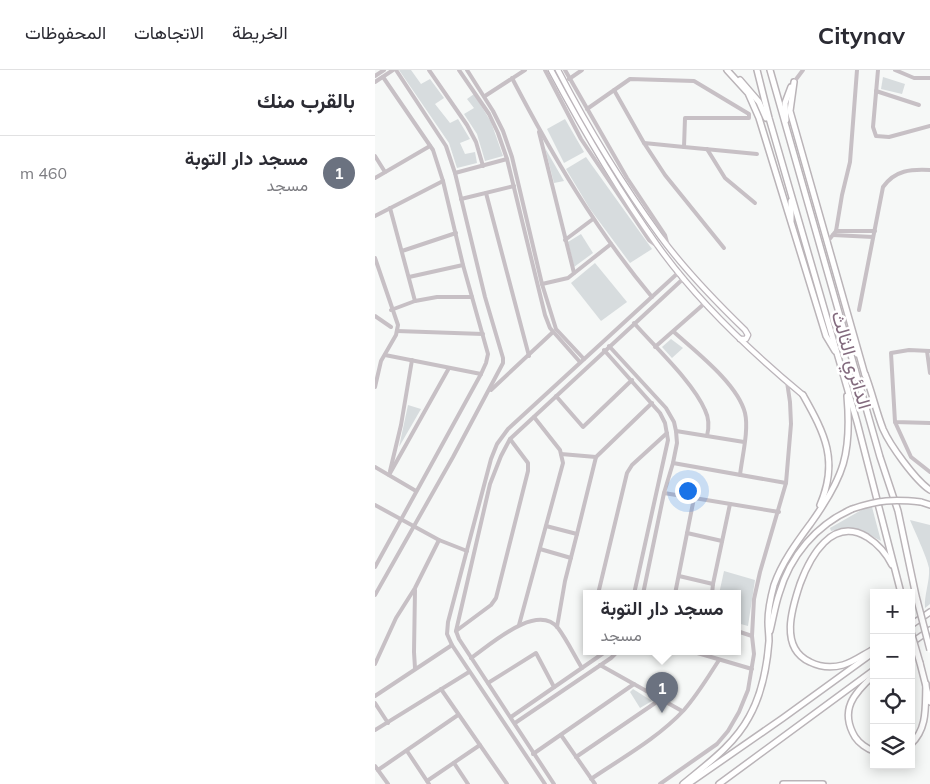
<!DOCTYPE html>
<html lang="ar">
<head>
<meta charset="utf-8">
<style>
  body { margin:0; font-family:Mulish,Vazirmatn,sans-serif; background:#f2f2f3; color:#2b2b33; direction:rtl }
  .controls { position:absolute; right:15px; bottom:15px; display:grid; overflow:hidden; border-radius:0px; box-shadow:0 2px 12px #0003 }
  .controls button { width:45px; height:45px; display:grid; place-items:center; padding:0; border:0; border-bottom:1px solid #e1e1e2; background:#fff; color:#2b2b33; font:25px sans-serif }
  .you { position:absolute; left:312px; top:420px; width:18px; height:18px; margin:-12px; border:4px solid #fff; border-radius:50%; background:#1a73e8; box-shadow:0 0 0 8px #1a73e833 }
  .badge { display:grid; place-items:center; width:32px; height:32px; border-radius:50%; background:#d93025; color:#fff; font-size:16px; font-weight:700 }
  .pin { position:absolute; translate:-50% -41px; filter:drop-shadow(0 1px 2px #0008) }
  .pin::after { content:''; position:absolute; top:26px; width:18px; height:15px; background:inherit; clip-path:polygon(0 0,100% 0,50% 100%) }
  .popup { position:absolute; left:208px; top:520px; width:158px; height:65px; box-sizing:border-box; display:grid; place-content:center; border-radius:0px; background:#fff; filter:drop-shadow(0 1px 4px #0005); font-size:16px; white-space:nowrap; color:#7c7c81 }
  .popup b { font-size:19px; color:#2b2b33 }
  .popup::after { content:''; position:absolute; left:50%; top:100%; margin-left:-10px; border:10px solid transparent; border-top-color:#fff }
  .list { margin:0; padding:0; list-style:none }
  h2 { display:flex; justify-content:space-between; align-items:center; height:65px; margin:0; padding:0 20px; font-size:21px }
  h2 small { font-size:16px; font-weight:400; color:#7c7c81 }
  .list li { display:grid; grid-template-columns:32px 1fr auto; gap:15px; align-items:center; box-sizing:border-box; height:75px; padding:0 20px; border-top:1px solid #e1e1e2 }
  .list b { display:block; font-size:19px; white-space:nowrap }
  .list p { margin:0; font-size:16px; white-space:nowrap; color:#7c7c81 }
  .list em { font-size:16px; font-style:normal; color:#7c7c81 }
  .icon { flex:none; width:28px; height:28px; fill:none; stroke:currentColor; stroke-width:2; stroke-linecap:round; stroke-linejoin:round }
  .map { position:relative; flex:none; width:555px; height:714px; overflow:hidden; direction:ltr }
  header { display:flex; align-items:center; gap:30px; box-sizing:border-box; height:70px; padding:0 25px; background:#fff; border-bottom:1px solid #e1e1e2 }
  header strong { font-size:24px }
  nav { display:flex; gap:28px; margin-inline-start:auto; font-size:18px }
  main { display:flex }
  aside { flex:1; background:#fff }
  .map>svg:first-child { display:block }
</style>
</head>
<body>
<header>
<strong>Citynav</strong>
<nav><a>الخريطة</a><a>الاتجاهات</a><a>المحفوظات</a></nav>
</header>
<main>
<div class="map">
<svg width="555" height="714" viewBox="0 0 555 714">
  <rect width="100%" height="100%" fill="#f6f8f7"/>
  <g fill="#d7dcde">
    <polygon points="24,0 36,0 46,14 55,9 69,28 60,34 75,53 83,49 95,69 85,73 90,84 100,82 102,93 82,98 74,73"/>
    <polygon points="508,7 530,14 527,24 506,19"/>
    <polygon points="99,24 116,52 128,86 110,91 102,64 89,44 99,38 92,29"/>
    <polygon points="190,49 209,82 189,93 172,59"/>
    <polygon points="170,78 189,111 179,113"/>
    <polygon points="211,87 277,179 255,193 215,139 191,99"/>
    <polygon points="206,164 218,183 199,197 193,172"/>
    <polygon points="220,193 252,232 226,251 196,213"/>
    <polygon points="296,269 308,278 297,288 287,277"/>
    <polygon points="33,335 46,339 24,377"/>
    <path d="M497 437 506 471C489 461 475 457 456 461L455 458 490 438Z"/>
    <path d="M535 450 555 455V534L550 538C549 524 555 512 554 498 552 487 540 462 535 450Z"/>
    <polygon points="349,501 380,510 373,556 362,553 362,524 344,524"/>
    <polygon points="258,619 277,631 265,638 255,622"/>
  </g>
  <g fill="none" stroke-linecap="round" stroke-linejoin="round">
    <g stroke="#bbb4ba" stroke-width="7">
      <g id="major">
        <path d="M176 0C208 60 243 120 283 176 323 232 375 281 428 325"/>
        <path d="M183 0C213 58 247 114 285 166 310 200 340 231 370 260L373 265 371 269H365"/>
      </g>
    </g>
    <g stroke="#bab4b8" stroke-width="8">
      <g id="highway">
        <polyline points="352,0 373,23 384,48 451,266 460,281"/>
        <polyline points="382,0 394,48 482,352 526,523"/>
        <polyline points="395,0 505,387 523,441 541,526"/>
        <polyline points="365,10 384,32 391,48"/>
        <polyline points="419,12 415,41 490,305"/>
        <polyline points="411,50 410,33 416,17"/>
        <polyline points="416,131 416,150"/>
        <polyline points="473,265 482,284"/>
        <path d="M490 304C497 322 501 341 508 359 515 375 540 410 555 420"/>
        <path d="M428 325C450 364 464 391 445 435"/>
        <polyline points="546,432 555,435"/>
        <polyline points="536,555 555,542"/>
        <path d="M395 561C398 549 400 536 404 524 415 486 441 455 477 439"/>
        <polyline points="536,573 555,560"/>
        <path d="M499 579C489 584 479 592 468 595 457 598 445 597 435 592 404 578 417 538 425 514 435 487 457 446 492 467 503 474 511 483 517 495"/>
        <polyline points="545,593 555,632"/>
        <path d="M499 605C479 623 464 640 480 667 484 673 492 679 499 681"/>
        <path d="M536 674C553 658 550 636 551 614"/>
        <path d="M308 714C332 694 359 675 374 647 387 624 392 597 394 571 394 564 393 558 393 552 393 540 396 526 399 515 407 492 422 472 436 453 469 407 477 383 472 326"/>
        <polyline points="313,714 408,648 499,582"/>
        <polyline points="344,714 499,600"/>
        <polyline points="408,714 448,714"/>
      </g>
    </g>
    <g stroke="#c7c0c5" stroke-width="4">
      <polyline points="54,0 92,55 101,72 108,96"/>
      <polyline points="84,0 114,44 123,63 132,89 170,245 175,258 205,292"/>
      <polyline points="92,0 118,41 128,61 137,87 167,214 181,259 209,289"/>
      <polyline points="170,0 206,69 274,170 281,175"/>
      <polyline points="190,0 252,108 290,165 293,176"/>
      <polyline points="503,0 498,57 501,66 514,67 555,56"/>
      <polyline points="520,0 539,8 555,8"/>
      <polyline points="0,6 9,0"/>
      <path d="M137 8C177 85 221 160 277 227"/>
      <polyline points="194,9 207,0"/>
      <polyline points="0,12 18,0"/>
      <polyline points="419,12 428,0"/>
      <polyline points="239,20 269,73"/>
      <polyline points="501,21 544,35"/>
      <polyline points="110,26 150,0"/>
      <polyline points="212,39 255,9 319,11 374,44 374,48 310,48 309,77 382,84"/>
      <polyline points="164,62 199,203"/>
      <polyline points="309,77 269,73 290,105 349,178"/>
      <polyline points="332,79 350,108 380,133"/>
      <polyline points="0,86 10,102"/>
      <polyline points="80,103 132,89"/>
      <polyline points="0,108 55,76"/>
      <polyline points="111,123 154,286"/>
      <polyline points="86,129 139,116"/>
      <polyline points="15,138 40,231"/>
      <polyline points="0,146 68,111"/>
      <polyline points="461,161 500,161"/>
      <polyline points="458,165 498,167"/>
      <polyline points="190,170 218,149"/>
      <polyline points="453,171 461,161 467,125 475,92 482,0"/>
      <polyline points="27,181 81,163"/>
      <polyline points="0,188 23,255 21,265 6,291 0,317"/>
      <polyline points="34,207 88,195"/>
      <polyline points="167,214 193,208 236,174"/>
      <polyline points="16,240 40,231 62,227 97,227"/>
      <path d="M484 240 508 117C520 100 536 99 555 100"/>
      <polyline points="0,246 16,257"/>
      <path d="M259 253C280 277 318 312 330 340 334 348 334 358 332 366"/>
      <polyline points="22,261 108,264"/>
      <path d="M299 262C320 281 363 314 370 343 374 360 367 387 365 405"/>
      <polyline points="234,276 291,338 299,352 301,361 302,373 298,393 289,423 268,524"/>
      <polyline points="280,277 330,233"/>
      <polyline points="229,280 285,343 290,353 293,370 259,524"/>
      <polyline points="552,281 555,303"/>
      <polyline points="555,281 534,280 516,283 520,352 555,353"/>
      <polyline points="10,285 106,304"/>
      <polyline points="116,320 178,262"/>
      <polyline points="181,326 208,357 257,310"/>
      <polyline points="520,352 536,387 555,402"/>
      <polyline points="301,361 369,372"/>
      <polyline points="186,384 221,387"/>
      <polyline points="298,393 411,413"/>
      <polyline points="0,397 41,421"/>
      <polyline points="15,401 26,355 37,290"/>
      <polyline points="14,405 74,298"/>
      <polyline points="289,423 404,442"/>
      <polyline points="0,435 64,470 92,481"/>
      <polyline points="171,456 202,464 190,511 182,557"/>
      <polyline points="312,463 347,471"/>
      <polyline points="202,464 221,387 277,333"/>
      <polyline points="165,479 196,488"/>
      <polyline points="0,497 106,304 111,293 113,284 88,195 68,111 58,80 8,7"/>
      <polyline points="304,506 338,514"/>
      <polyline points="40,520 39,582 40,598"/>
      <polyline points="223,524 252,403 257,395 292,363"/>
      <polyline points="300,524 319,428"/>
      <polyline points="337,524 338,514 355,434"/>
      <polyline points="0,525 78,387 128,293 128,288 110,227 80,103 71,76 21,0"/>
      <polyline points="144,555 188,393 185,380 159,347"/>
      <polyline points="81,561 116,535 121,528 153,401 153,393 135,369"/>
      <polyline points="362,561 377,566"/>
      <polyline points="319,582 377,599"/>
      <path d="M96 588C115 575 162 532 183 558 192 570 199 585 207 598"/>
      <polyline points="0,594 21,548 40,518 64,470"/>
      <polyline points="225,595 307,641"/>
      <polyline points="113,613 161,583 179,617"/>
      <polyline points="66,619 132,714"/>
      <polyline points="0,626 77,575"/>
      <polyline points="0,633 13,653"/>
      <polyline points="136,647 230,582"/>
      <polyline points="140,653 236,588 242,582"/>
      <polyline points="0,660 94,602"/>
      <polyline points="186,665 220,714"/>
      <polyline points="32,681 54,714"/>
      <polyline points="158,684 259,614"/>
      <polyline points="201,687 286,629"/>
      <polyline points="79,693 93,714"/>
      <polyline points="0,696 13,714"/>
      <polyline points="3,700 83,645"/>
      <path d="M216 709C247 688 283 668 309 640 323 624 333 607 344 590"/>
      <polyline points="52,711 105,675"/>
      <polyline points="170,714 77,575 72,564 73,552 116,389 122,374 133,359 304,202"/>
      <polyline points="179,714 84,569 81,561 115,414 126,386 135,369 309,208"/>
      <polyline points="285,714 342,674 353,661 364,642 373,620 379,584 377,566 379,529 385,502 411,413 416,354 415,332 412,312"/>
    </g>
    <use href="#major" stroke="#fff" stroke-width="4.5"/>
    <use href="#highway" stroke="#fff" stroke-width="5"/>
    <g stroke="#bab4b8" stroke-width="8" stroke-linecap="butt">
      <g id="highway-bridge">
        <path d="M477 439C504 430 518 429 546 432"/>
        <polyline points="541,526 555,580"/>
        <polyline points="536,562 545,593"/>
      </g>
    </g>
    <use href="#highway-bridge" stroke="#fff" stroke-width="5"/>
  </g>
  <g text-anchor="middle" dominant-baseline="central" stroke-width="5" stroke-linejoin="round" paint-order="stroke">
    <g font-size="19" fill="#836b7e" stroke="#fff">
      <text transform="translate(477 290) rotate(74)">الدائري الثالث</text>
    </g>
  </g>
</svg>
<div class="controls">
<button>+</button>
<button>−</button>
<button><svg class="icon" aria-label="locate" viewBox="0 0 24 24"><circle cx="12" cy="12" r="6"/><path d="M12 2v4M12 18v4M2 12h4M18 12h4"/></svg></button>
<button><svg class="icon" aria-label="layers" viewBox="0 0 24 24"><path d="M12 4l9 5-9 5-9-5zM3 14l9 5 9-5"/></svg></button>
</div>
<div class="you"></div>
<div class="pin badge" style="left:287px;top:643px;background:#6b7280">1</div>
<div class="popup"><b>مسجد دار التوبة</b>مسجد</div>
</div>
<aside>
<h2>بالقرب منك<small></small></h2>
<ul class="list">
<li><span class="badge" style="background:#6b7280">1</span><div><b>مسجد دار التوبة</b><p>مسجد</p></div><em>460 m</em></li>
</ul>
</aside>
</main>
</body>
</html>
